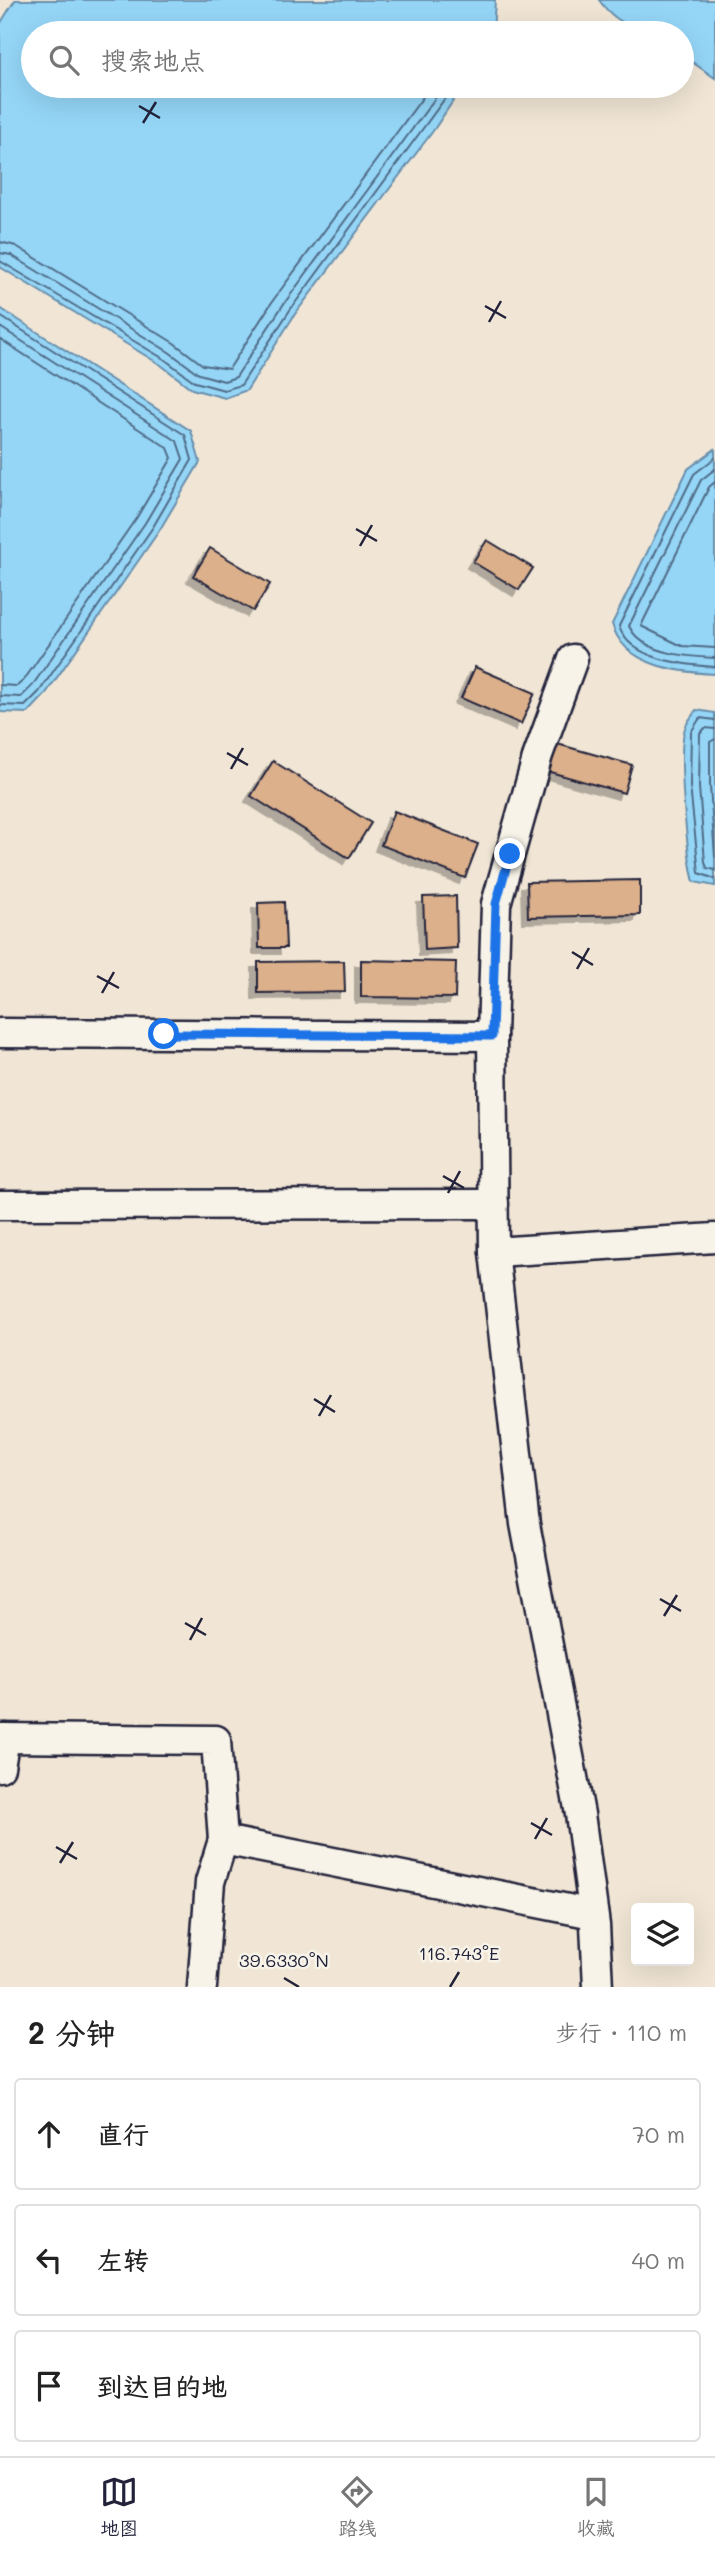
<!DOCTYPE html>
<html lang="zh">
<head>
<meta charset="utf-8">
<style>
  body { margin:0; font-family:Mali,"LXGW WenKai TC",sans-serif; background:#f2f2f2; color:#222 }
  .controls { position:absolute; right:21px; bottom:21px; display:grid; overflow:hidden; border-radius:7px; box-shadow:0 7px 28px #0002 }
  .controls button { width:63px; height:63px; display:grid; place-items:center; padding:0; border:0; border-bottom:2px solid #e0e0e0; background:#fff; color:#222; font:35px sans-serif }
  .stop { position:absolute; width:21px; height:21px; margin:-16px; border:5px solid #1a73e8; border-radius:50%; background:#fff }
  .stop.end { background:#1a73e8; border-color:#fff; box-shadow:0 2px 7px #0008 }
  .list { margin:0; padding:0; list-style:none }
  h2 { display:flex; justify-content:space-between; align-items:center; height:91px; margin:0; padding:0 28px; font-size:30px }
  h2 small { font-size:23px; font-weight:400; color:#767676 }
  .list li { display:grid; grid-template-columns:46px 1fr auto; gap:21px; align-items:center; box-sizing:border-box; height:112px; margin:0 14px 14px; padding:0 14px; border:2px solid #e0e0e0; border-radius:7px }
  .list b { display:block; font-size:26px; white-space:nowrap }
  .list em { font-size:23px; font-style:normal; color:#767676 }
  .icon { flex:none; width:38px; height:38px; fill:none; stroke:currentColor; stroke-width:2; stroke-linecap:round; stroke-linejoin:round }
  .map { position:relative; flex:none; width:715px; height:1987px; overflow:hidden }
  .search { position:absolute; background:#fff; box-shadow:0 7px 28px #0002; left:21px; right:21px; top:21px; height:77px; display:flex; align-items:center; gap:18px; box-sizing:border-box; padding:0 24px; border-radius:38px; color:#767676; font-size:26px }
  .sheet { height:469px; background:#fff }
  nav { display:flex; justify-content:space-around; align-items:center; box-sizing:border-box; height:98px; border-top:2px solid #e0e0e0; background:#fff; font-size:19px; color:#767676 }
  nav a { display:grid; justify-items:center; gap:4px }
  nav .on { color:#22223b }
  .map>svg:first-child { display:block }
</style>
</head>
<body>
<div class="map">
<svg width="715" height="1987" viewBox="0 0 715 1987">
  <defs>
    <filter id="shadow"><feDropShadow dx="-6" dy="6" stdDeviation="0" flood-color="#0004"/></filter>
  </defs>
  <rect width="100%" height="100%" fill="#f1e6d5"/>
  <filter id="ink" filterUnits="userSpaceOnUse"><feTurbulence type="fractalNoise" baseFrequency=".0143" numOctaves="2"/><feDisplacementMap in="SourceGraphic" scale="14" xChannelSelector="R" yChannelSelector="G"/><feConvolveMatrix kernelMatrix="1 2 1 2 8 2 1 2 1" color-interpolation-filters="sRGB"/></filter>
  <g filter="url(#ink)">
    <g fill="#95d6f7" stroke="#678eac" stroke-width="2">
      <polygon points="15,0 495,0 493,33 33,33 33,86 463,86 433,131 295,314 247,390 225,398 192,389 161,365 0,267 0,24"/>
      <path d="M599 0H715V78L682 55V33C647 33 621 31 599 0Z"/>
      <polygon points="0,308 191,431 200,462 159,531 44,696 28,713 0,712"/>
      <path d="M715 449V674C677 672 624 666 612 624L688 469Z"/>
      <path d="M696 710 715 713V886L694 882C687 855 677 752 685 728 687 722 693 715 696 710Z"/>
    </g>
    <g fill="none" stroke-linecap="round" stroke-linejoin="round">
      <g stroke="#506a86" stroke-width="2">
        <polyline points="0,242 16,246 174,343 203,365 229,369 274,299 431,86"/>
        <polyline points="0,253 11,255 169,352 199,374 224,381 236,377 283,305 444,86"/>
        <polyline points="0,261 164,359 195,382 224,390 241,385 290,310 454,86"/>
        <polyline points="0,316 185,435 192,460 153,527 39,692 25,706 0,705"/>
        <polyline points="0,327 177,441 183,459 145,523 32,686 21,697 0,696"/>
        <polyline points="0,339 168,448 172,458 137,517 24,680 17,686 0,685"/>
        <path d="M715 458 694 474 619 626C629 660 685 665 715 667"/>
        <path d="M715 469 701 480 629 626C642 654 688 657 715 658"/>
        <polyline points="715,482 709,487 641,626 682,646 715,648"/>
        <polyline points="715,720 700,718 691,732 690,786 699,873 715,879"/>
        <polyline points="715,729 705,728 700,734 699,787 705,862 707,868 715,870"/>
        <polyline points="715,739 710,742 710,786 715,857"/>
      </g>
    </g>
    <g fill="#dbb08b" stroke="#22223b" stroke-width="2" filter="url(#shadow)">
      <polygon points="487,540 533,568 519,590 473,562"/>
      <polygon points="210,548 270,584 253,611 193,576"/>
      <polygon points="475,667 535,693 521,724 461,698"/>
      <polygon points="550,742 632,765 624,793 543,770"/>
      <polygon points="273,761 371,823 349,858 251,796"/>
      <polygon points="394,811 478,844 465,878 381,845"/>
      <polygon points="640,880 640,915 528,917 527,882"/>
      <polygon points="456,896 457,948 425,950 423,897"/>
      <polygon points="284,902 286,948 259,948 258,903"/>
      <polygon points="361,960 456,962 455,998 361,997"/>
      <polygon points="344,961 345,992 258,993 258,962"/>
    </g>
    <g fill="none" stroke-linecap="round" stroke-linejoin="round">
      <g stroke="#22223b" stroke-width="33">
        <g id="minor">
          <polyline points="573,659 538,755 496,904 492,1036 494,1252 525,1524 580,1814 595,1925 598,1987"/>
          <polyline points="0,1033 492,1036"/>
          <polyline points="0,1205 494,1204"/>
          <polyline points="494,1252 715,1238"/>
          <polyline points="0,1738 216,1740 223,1840 210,1882 202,1987"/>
          <polyline points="0,1767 5,1738"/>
          <polyline points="223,1840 593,1914"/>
        </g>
      </g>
      <use href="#minor" stroke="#f7f3e8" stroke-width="28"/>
    </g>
  </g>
  <g fill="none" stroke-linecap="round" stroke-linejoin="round" filter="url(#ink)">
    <polyline stroke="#1a73e8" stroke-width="9" points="164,1034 492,1036 496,904 510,854"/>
  </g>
  <path fill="none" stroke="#22223b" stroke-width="2.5" d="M139 106 160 118M143 123 156 102M485 306 506 318M489 322 501 301M356 529 377 541M360 546 372 525M227 753 248 765M231 769 243 748M572 952 593 965M577 969 589 948M97 976 119 988M102 993 114 972M443 1176 464 1188M448 1193 460 1171M314 1399 335 1412M319 1416 331 1395M660 1599 681 1611M664 1616 677 1595M185 1623 206 1635M190 1640 202 1618M531 1823 552 1835M535 1839 547 1818M56 1847 77 1859M60 1863 73 1842M284 1978 299 1987M450 1987 459 1972"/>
  <g font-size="18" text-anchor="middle" fill="#22223b" stroke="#f7f3e8" stroke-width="5" stroke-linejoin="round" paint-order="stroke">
    <text x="459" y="1960">116.743°E</text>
    <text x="284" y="1967">39.6330°N</text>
  </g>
</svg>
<div class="controls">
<button><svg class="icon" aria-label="layers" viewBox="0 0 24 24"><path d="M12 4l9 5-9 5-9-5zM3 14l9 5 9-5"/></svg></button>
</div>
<div class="stop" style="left:164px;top:1034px"></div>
<div class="stop end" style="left:510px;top:854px"></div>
<div class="search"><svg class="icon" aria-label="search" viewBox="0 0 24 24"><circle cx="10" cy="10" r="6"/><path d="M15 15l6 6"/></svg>搜索地点</div>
</div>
<section class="sheet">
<h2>2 分钟<small>步行 · 110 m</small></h2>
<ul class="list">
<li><svg class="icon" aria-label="ahead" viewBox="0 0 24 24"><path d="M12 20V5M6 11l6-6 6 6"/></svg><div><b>直行</b></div><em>70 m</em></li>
<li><svg class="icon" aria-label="left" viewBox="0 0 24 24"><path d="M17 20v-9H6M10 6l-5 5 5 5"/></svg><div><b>左转</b></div><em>40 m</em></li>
<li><svg class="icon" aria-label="arrive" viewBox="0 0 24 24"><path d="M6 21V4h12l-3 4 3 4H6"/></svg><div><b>到达目的地</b></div></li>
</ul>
</section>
<nav>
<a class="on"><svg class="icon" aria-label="map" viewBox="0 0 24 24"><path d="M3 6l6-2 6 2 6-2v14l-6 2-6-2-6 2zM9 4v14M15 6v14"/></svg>地图</a>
<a><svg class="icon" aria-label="directions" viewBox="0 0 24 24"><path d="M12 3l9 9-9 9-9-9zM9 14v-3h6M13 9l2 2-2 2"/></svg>路线</a>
<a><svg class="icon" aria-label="saved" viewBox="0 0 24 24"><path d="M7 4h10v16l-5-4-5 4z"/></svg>收藏</a>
</nav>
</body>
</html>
